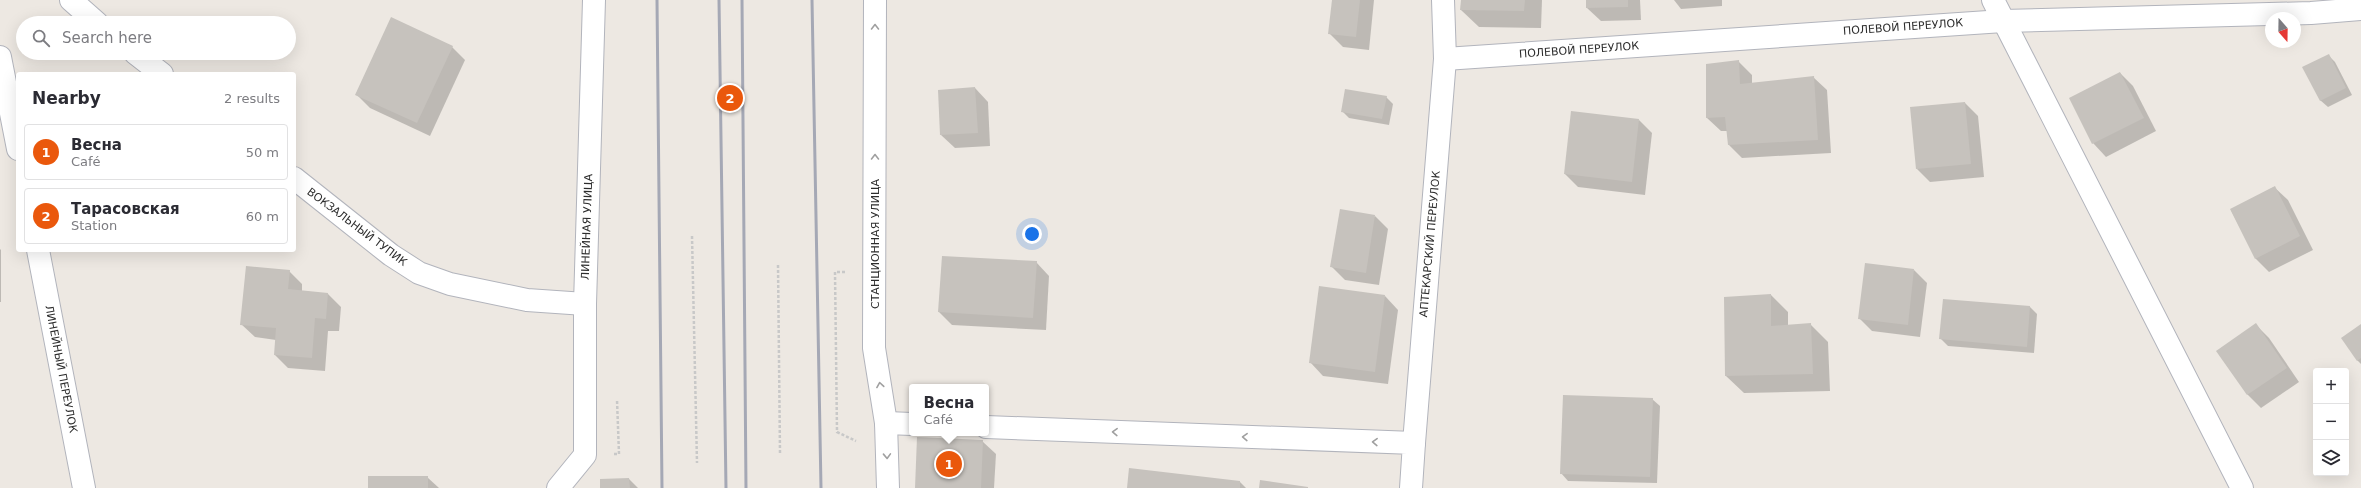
<!DOCTYPE html>
<html lang="en">
<head>
<meta charset="utf-8">
<style>
  body { margin:0; font-family:"DejaVu Sans",sans-serif; background:#f7f7f7; color:#2b2b33 }
  .controls { position:absolute; right:12px; bottom:12px; display:grid; overflow:hidden; border-radius:4px; box-shadow:0 4px 16px #0002 }
  .controls button { width:36px; height:36px; display:grid; place-items:center; padding:0; border:0; border-bottom:1px solid #e1e1e2; background:#fff; color:#2b2b33; font:20px sans-serif }
  .compass { position:absolute; left:2265px; top:12px; width:36px; height:36px; border-radius:50%; background:#fff; box-shadow:0 4px 16px #0002; rotate:160deg }
  .you { position:absolute; left:1032px; top:234px; width:14px; height:14px; margin:-10px; border:3px solid #fff; border-radius:50%; background:#1a73e8; box-shadow:0 0 0 6px #1a73e833 }
  .badge { display:grid; place-items:center; width:26px; height:26px; border-radius:50%; background:#ea580c; color:#fff; font-size:13px; font-weight:700 }
  .pin { position:absolute; translate:-50% -50%; border:2px solid #fff; box-shadow:0 1px 4px #0006 }
  .popup { position:absolute; left:909px; top:384px; width:80px; height:52px; box-sizing:border-box; display:grid; place-content:center; border-radius:4px; background:#fff; filter:drop-shadow(0 1px 3px #0005); font-size:13px; white-space:nowrap; color:#7c7c81 }
  .popup b { font-size:15px; color:#2b2b33 }
  .popup::after { content:''; position:absolute; left:50%; top:100%; margin-left:-8px; border:8px solid transparent; border-top-color:#fff }
  .list { margin:0; padding:0; list-style:none }
  h2 { display:flex; justify-content:space-between; align-items:center; height:52px; margin:0; padding:0 16px; font-size:17px }
  h2 small { font-size:13px; font-weight:400; color:#7c7c81 }
  .list li { display:grid; grid-template-columns:26px 1fr auto; gap:12px; align-items:center; box-sizing:border-box; height:56px; margin:0 8px 8px; padding:0 8px; border:1px solid #e1e1e2; border-radius:4px }
  .list b { display:block; font-size:15px; white-space:nowrap }
  .list p { margin:0; font-size:13px; white-space:nowrap; color:#7c7c81 }
  .list em { font-size:13px; font-style:normal; color:#7c7c81 }
  .icon { flex:none; width:22px; height:22px; fill:none; stroke:currentColor; stroke-width:2; stroke-linecap:round; stroke-linejoin:round }
  .map { position:relative; flex:none; width:2361px; height:488px; overflow:hidden }
  .search { position:absolute; background:#fff; box-shadow:0 4px 16px #0002; left:16px; top:16px; width:280px; height:44px; display:flex; align-items:center; gap:10px; box-sizing:border-box; padding:0 14px; border-radius:22px; color:#7c7c81; font-size:15px }
  .panel { position:absolute; background:#fff; box-shadow:0 4px 16px #0002; left:16px; top:72px; width:280px; height:180px; border-radius:4px }
  .map>svg:first-child { display:block }
</style>
</head>
<body>
<div class="map">
<svg width="2361" height="488" viewBox="0 0 2361 488">
  <rect width="100%" height="100%" fill="#ede8e2"/>
  <g fill="#0003">
    <polygon points="1333,0 1374,0 1369,50 1343,47 1330,34"/>
    <polygon points="1462,0 1542,0 1541,28 1479,27 1461,10"/>
    <polygon points="1587,0 1640,0 1641,20 1601,21 1587,8"/>
    <polygon points="1674,0 1722,0 1722,6 1681,9"/>
    <polygon points="452,47 465,60 430,136 370,108 357,95"/>
    <polygon points="2328,55 2335,62 2352,95 2328,107 2320,100"/>
    <polygon points="1738,61 1752,75 1752,84 1813,77 1827,90 1831,153 1742,158 1729,145 1727,131 1721,131 1707,118 1707,65"/>
    <polygon points="2120,73 2133,86 2156,131 2106,157 2093,143"/>
    <polygon points="975,88 988,102 990,146 955,148 941,135"/>
    <polygon points="1386,97 1393,104 1389,125 1349,118 1342,111"/>
    <polygon points="1965,103 1978,116 1984,177 1930,182 1917,169"/>
    <polygon points="1639,120 1652,133 1645,195 1578,187 1565,174"/>
    <polygon points="2274,187 2288,200 2313,250 2269,272 2256,259 2231,210"/>
    <polygon points="1375,216 1388,229 1379,285 1345,280 1332,267"/>
    <polygon points="0,249 1,250 1,302 0,302"/>
    <polygon points="1036,262 1049,276 1046,330 952,325 939,312"/>
    <polygon points="1914,270 1927,283 1920,337 1872,331 1859,318"/>
    <polygon points="289,271 302,284 302,291 328,294 341,307 339,331 328,331 325,371 288,368 275,355 276,340 255,337 241,324"/>
    <polygon points="1771,295 1788,312 1788,326 1810,324 1828,342 1830,391 1744,393 1726,376"/>
    <polygon points="1385,296 1398,310 1388,384 1323,376 1310,362"/>
    <polygon points="1944,300 2030,307 2037,314 2034,353 1948,346 1941,339"/>
    <polygon points="2256,325 2269,338 2299,382 2261,408 2248,395 2218,351"/>
    <polygon points="2361,326 2361,364 2357,360"/>
    <polygon points="1652,399 1660,406 1657,483 1568,481 1561,473"/>
    <polygon points="982,441 996,454 994,488 916,488"/>
    <polygon points="427,477 439,488 369,488"/>
    <polygon points="629,479 638,488 601,488"/>
    <polygon points="1240,482 1246,488 1128,488"/>
  </g>
  <g fill="#c6c2bd">
    <polygon points="1332,0 1360,0 1356,37 1328,34"/>
    <polygon points="1461,0 1525,0 1524,11 1460,10"/>
    <polygon points="1586,0 1628,0 1628,7 1586,8"/>
    <polygon points="391,17 453,46 417,123 355,95"/>
    <polygon points="2329,54 2346,88 2320,101 2302,67"/>
    <polygon points="1739,60 1740,84 1814,76 1818,140 1728,145 1725,117 1706,118 1706,64"/>
    <polygon points="2120,72 2144,118 2092,144 2069,98"/>
    <polygon points="975,87 978,133 940,135 938,90"/>
    <polygon points="1345,89 1387,96 1382,119 1341,112"/>
    <polygon points="1965,102 1971,164 1916,169 1910,107"/>
    <polygon points="1571,111 1639,119 1632,182 1564,174"/>
    <polygon points="2275,186 2300,236 2255,259 2230,209"/>
    <polygon points="1340,209 1375,215 1366,273 1330,267"/>
    <polygon points="942,256 1037,261 1033,318 938,312"/>
    <polygon points="1865,263 1914,269 1908,325 1858,319"/>
    <polygon points="246,266 290,270 288,289 328,293 326,319 315,318 312,358 274,355 276,328 240,325"/>
    <polygon points="1319,286 1385,295 1375,372 1309,363"/>
    <polygon points="1771,294 1771,326 1811,323 1813,374 1725,376 1724,297"/>
    <polygon points="1943,299 2030,306 2027,347 1939,339"/>
    <polygon points="2256,323 2287,368 2247,395 2216,351"/>
    <polygon points="2361,324 2361,358 2357,361 2341,338"/>
    <polygon points="1563,395 1653,398 1650,477 1560,474"/>
    <polygon points="917,437 983,440 981,488 915,488"/>
    <polygon points="1129,468 1240,481 1240,488 1127,488"/>
    <rect x="368" y="476" width="60" height="12"/>
    <polygon points="629,478 630,488 600,488 600,479"/>
    <polygon points="1260,480 1308,487 1308,488 1259,488"/>
  </g>
  <g fill="none" stroke-linecap="round" stroke-linejoin="round">
    <g stroke="#b2b4bc" stroke-width="24">
      <g id="street">
        <polyline points="71,0 97,23"/>
        <polyline points="875,0 874,348 886,423"/>
        <polyline points="1993,0 2242,488"/>
        <polyline points="135,53 162,74"/>
        <polyline points="0,57 18,149"/>
        <polyline points="1445,59 2003,21 2311,13 2361,9"/>
        <polyline points="294,178 391,255 419,273 450,284 527,300 585,304"/>
        <polyline points="38,250 84,488"/>
        <polyline points="1414,443 1445,59 1443,0"/>
        <polyline points="558,488 585,455 585,304 594,0"/>
      </g>
    </g>
    <g stroke="#b2b4bc" stroke-width="24">
      <g id="secondary">
        <polyline points="986,427 1414,443 1411,488"/>
        <polyline points="888,488 886,423 912,424"/>
      </g>
    </g>
    <g stroke="#c8c8c8" stroke-width="2.5" stroke-dasharray="3 2" stroke-linecap="butt">
      <polyline points="692,236 697,463"/>
      <polyline points="778,265 780,453"/>
      <polyline points="845,272 835,272 837,432 856,441"/>
      <polyline points="614,454 619,454 617,400"/>
    </g>
    <use href="#street" stroke="#fff" stroke-width="22"/>
    <use href="#secondary" stroke="#fff" stroke-width="22"/>
    <g stroke="#a5a8b5" stroke-width="3">
      <polyline points="657,0 662,488"/>
      <polyline points="719,0 726,488"/>
      <polyline points="742,0 746,488"/>
      <polyline points="812,0 821,488"/>
    </g>
  </g>
  <defs><path id="oneway-chevron" d="M-2-3.5L2.5 0L-2 3.5" fill="none" stroke-width="1.6" stroke-linecap="round" stroke-linejoin="round"/></defs>
  <g stroke="#a0a0a0">
    <use href="#oneway-chevron" transform="translate(875 27) rotate(-90)"/>
    <use href="#oneway-chevron" transform="translate(875 157) rotate(-90)"/>
    <use href="#oneway-chevron" transform="translate(880 385) rotate(-99)"/>
    <use href="#oneway-chevron" transform="translate(1115 432) rotate(-178)"/>
    <use href="#oneway-chevron" transform="translate(1245 437) rotate(-178)"/>
    <use href="#oneway-chevron" transform="translate(1375 442) rotate(-178)"/>
    <use href="#oneway-chevron" transform="translate(887 456) rotate(88)"/>
  </g>
  <g text-anchor="middle" dominant-baseline="central" stroke-width="4" stroke-linejoin="round" paint-order="stroke">
    <g font-size="11" fill="#2d2d2d" stroke="#fff">
      <text transform="translate(1903 27) rotate(-4)">ПОЛЕВОЙ ПЕРЕУЛОК</text>
      <text transform="translate(1579 50) rotate(-4)">ПОЛЕВОЙ ПЕРЕУЛОК</text>
      <text transform="translate(357 227) rotate(37)">ВОКЗАЛЬНЫЙ ТУПИК</text>
      <text transform="translate(587 227) rotate(-88)">ЛИНЕЙНАЯ УЛИЦА</text>
      <text transform="translate(875 244) rotate(-90)">СТАНЦИОННАЯ УЛИЦА</text>
      <text transform="translate(1430 244) rotate(-85)">АПТЕКАРСКИЙ ПЕРЕУЛОК</text>
      <text transform="translate(61 369) rotate(79)">ЛИНЕЙНЫЙ ПЕРЕУЛОК</text>
    </g>
  </g>
</svg>
<div class="controls">
<button>+</button>
<button>−</button>
<button><svg class="icon" aria-label="layers" viewBox="0 0 24 24"><path d="M12 4l9 5-9 5-9-5zM3 14l9 5 9-5"/></svg></button>
</div>
<svg class="compass" viewBox="-18 -18 36 36"><path d="M0-13l5 13h-10z" fill="#e53935"/><path d="M0 13l5-13h-10z" fill="#7c7c81"/></svg>
<div class="you"></div>
<div class="pin badge" style="left:949px;top:464px">1</div>
<div class="popup"><b>Весна</b>Café</div>
<div class="pin badge" style="left:730px;top:98px">2</div>
<div class="search"><svg class="icon" aria-label="search" viewBox="0 0 24 24"><circle cx="10" cy="10" r="6"/><path d="M15 15l6 6"/></svg>Search here</div>
<section class="panel">
<h2>Nearby<small>2 results</small></h2>
<ul class="list">
<li><span class="badge">1</span><div><b>Весна</b><p>Café</p></div><em>50 m</em></li>
<li><span class="badge">2</span><div><b>Тарасовская</b><p>Station</p></div><em>60 m</em></li>
</ul>
</section>
</div>
</body>
</html>
